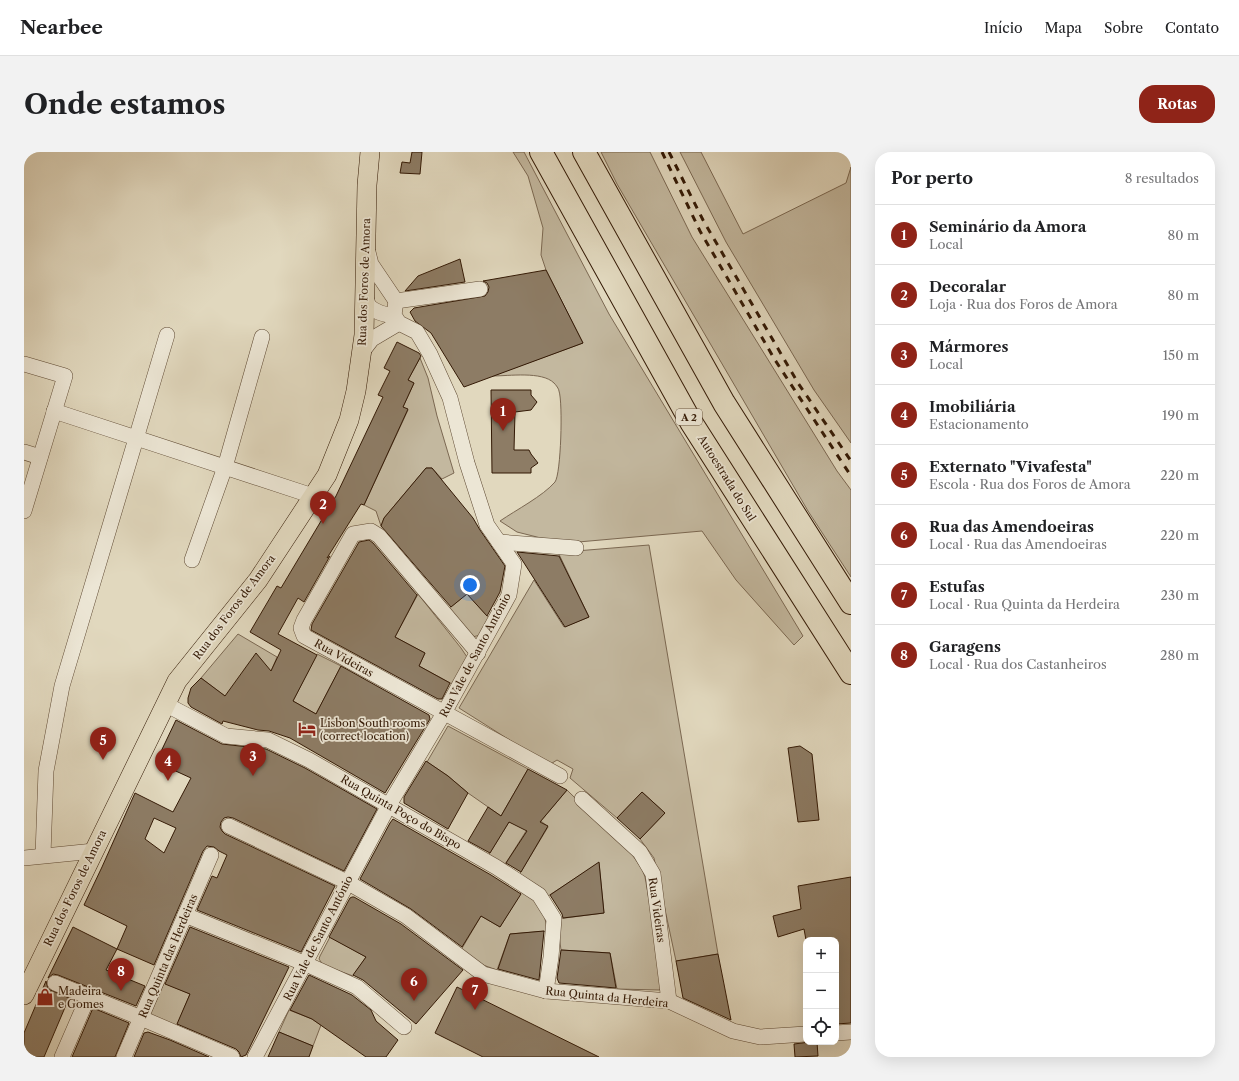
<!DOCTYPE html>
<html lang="pt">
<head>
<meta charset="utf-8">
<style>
  body { margin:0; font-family:"Libre Caslon Text",serif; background:#f2f2f2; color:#202124 }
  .controls { position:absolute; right:12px; bottom:12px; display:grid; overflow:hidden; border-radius:8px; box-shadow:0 4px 16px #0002 }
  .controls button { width:36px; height:36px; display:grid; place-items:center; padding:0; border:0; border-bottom:1px solid #e0e0e0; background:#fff; color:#202124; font:20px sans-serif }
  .you { position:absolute; left:446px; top:433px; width:14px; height:14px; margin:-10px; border:3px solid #fff; border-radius:50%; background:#1a73e8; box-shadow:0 0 0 6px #1a73e833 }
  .badge { display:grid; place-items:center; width:26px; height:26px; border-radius:50%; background:#8f2418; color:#fff; font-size:13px; font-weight:700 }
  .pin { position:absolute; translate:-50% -33px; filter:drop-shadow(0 1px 2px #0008) }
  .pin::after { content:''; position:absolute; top:21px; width:14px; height:12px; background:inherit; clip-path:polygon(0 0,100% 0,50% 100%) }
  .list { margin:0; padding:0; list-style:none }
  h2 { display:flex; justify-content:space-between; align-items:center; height:52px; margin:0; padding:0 16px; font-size:17px }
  h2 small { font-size:13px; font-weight:400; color:#757577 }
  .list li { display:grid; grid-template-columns:26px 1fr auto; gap:12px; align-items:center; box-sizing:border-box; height:60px; padding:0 16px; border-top:1px solid #e0e0e0 }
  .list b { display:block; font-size:15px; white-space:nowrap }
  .list p { margin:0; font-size:13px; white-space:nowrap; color:#757577 }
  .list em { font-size:13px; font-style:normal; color:#757577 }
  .icon { flex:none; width:22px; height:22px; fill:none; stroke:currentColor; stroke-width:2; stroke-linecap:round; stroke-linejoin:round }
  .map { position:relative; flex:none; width:827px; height:905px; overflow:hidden; border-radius:16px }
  header { display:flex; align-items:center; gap:24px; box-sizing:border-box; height:56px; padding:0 20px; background:#fff; border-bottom:1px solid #e0e0e0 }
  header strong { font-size:19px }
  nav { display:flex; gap:22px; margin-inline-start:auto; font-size:14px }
  .intro { display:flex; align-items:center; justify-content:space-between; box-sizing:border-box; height:96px; padding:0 24px }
  h1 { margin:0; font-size:28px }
  .button { padding:10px 18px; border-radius:16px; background:#8f2418; color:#fff; font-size:14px; font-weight:700 }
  main { display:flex; gap:24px; padding:0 24px }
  aside { flex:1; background:#fff; border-radius:16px; box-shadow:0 4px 16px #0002 }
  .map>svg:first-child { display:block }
</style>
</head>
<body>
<header>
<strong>Nearbee</strong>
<nav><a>Início</a><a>Mapa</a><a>Sobre</a><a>Contato</a></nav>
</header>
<div class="intro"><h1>Onde estamos</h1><a class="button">Rotas</a></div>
<main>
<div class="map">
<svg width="827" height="905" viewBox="0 0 827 905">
  <rect width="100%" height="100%" fill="#e1d8be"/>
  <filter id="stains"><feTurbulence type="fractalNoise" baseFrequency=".005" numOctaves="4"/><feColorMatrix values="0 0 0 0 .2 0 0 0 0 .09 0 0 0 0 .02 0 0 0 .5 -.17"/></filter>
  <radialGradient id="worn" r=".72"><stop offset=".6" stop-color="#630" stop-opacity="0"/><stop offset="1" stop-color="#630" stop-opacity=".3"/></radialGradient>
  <g fill="#c3b89f" stroke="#7b6852">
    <path d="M489 0H500L585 162 779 484 770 493 712 428 678 379 543 391 517 386 493 380 476 369C492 358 519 344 531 330 537 322 539 251 535 239 535 237 532 233 530 231 518 219 485 224 468 224L559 191 522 118 517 103 519 76 504 24Z"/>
    <polygon points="577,0 626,0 668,85 813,319 827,338 827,425 784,359 593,32"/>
    <polygon points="656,0 677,0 719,82 822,31 827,15 827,291 790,238 702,90"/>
    <polygon points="396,206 404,226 413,264 430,321 418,327 408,316 402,316 360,366 357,374 352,359 340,353 384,258 379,255 390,231 384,228"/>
    <polygon points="625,393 694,802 652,809 630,706 616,687 641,661 618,640 593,666 546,626 549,617 533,608 525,613 435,556 510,428 540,475 565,465 532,396 552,399"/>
    <polygon points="394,442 437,496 443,505 430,533 395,514 401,501 371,485"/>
    <polygon points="443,442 466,467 457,483 448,485 424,457"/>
    <polygon points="214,482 253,505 247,519 201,544 177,526"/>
    <polygon points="293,502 317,514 292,562 269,549"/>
    <polygon points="424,574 504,617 477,664 444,641 424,624 403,610"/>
    <polygon points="543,638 607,701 618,717 621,725 640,833 638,837 635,838 593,837 586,801 537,798 533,767 580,761 575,711 524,744 495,723 524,675 517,669"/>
    <polygon points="485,670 504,676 480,714 464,704"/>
    <path d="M498 739C513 749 522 760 523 779L486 782 473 818 459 813 437 798 457 764 476 775Z"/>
    <polygon points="306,785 342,805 329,824 299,813 295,807 296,804"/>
    <polygon points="140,831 166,842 152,876 125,865"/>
    <polygon points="265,858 288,867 297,873 289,894 255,880"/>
  </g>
  <g fill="#8d7c65" stroke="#331905" fill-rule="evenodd">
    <polygon points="388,0 398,0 396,22 376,21 378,10 386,11"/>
    <polygon points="436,107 441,130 381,139 394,124"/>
    <polygon points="522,118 559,191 440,235 407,181 391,169 386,160 390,156 461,144 464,140 465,135 463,131 459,129"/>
    <polygon points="373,190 395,201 397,204 384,228 390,231 379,255 384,257 340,353 337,352 303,406 306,404 280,450 274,446 254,482 293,503 269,549 292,562 317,514 405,563 406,567 361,641 266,586 245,579 234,578 199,569 198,572 167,555 164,551 164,546 167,536 177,526 201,544 232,501 247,519 257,498 226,480 253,434 257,436 312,344 359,245 354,243 366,219 360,216"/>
    <polygon points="467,238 507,238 507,243 513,250 507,258 491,260 490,298 505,298 507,302 514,311 507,316 507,321 468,321"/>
    <polygon points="402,316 408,316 449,366 456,378 481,414 476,440 463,464 443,442 427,455 357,374 360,366"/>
    <polygon points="345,388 349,391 393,443 371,485 401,501 395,514 426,531 418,547 414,547 287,478 288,472 335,390"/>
    <polygon points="493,400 535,404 565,465 541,475"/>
    <path d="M152 568 198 592 242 597 281 616 353 657 320 719 209 666 204 665 200 666 197 670 196 675 198 679 201 682 311 734 277 800 173 758 188 724 193 726 203 703 195 699 190 695 183 694 179 699 130 813 93 797 103 774 60 753 78 715 111 641 149 660 167 626 132 610ZM130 666 152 676 140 701 121 687Z"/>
    <polygon points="776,594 788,602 795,668 774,670 764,596"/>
    <polygon points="402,609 424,624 444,641 424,677 380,651 380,645"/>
    <polygon points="504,617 543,638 516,670 524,674 497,720 482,711 503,679 485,670 466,701 444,689 464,655 477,664"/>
    <polygon points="618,640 641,661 616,687 593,666"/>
    <polygon points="369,667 467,723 497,742 476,775 457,764 438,795 387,757 336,727 366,671"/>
    <polygon points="575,710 580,761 539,766 538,762 526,743"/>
    <polygon points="827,725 827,871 812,872 812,788 782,788 780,777 754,785 749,764 777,757 774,734"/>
    <polygon points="328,745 330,745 377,772 439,818 392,872 339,828 329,823 342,805 305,785 326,746"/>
    <polygon points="49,775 93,797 82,818 121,834 112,854 34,823 29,822 24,826"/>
    <polygon points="166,775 265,815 222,903 217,905 215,900 212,897 153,872 166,842 141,832"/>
    <polygon points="520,779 515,828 474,817 486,782"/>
    <polygon points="537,798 586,801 592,836 535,831 533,826"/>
    <polygon points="694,802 699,827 707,868 659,846 652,809"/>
    <polygon points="285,823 328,843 347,858 352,869 374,888 362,905 342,905 288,867 266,858"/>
    <polygon points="22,829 24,837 45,846 20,905 0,905 0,881"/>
    <polygon points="433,835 575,905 459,905 411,881"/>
    <polygon points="69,856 105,871 91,905 48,905"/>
    <polygon points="124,880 146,888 185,905 110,905 120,881"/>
    <polygon points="255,880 289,894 285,905 244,905"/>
    <polygon points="786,890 793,890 794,904 771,905 770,892"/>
  </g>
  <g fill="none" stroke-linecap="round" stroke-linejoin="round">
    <g stroke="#5e4933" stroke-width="16">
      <g id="minor">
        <polyline points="344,100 347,112 372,149"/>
        <path d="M342 146 344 152 343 153C352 160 359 163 370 163"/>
        <polyline points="338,200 348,187 375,171"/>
        <polyline points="0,212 41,224 0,359"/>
        <polyline points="30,259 289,344"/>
        <polyline points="0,300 16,305"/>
        <polyline points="475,390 552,396"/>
        <polyline points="168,408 201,315 238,185"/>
        <polyline points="454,501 355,384 347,379 329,382 280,468 277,476 280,484 536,624"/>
        <polyline points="141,552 202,584 244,588 285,608 472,715 515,743 530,767 527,805 522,839"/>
        <polyline points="558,647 616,700 629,722 645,849"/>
        <polyline points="205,674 323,730 382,764 459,822 522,839 645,849 709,879 736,885 782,882"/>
        <polyline points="19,703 22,619 38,534 143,183"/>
        <polyline points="0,706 70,699"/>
        <polyline points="161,763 282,812 333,835 380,875"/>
        <polyline points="31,831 117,866 208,905"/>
        <polyline points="812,881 827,880"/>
        <polyline points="38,905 64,845"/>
        <polyline points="100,905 187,703"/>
        <polyline points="231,905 365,653 420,561 485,443 490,412 463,373 443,311 426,246 406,202 393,180 375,171 370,163 372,149 456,137"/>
      </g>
    </g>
    <g stroke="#331905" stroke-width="20">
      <polyline id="major" points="0,843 153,529 234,428 303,323 325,268 332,239 340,183 343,33 346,0"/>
    </g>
    <g stroke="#331905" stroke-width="24">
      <g id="highway">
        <polyline points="517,0 667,270 827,521"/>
        <polyline points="560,0 700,251 827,451"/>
      </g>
    </g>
    <use href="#minor" stroke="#ece6d5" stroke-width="15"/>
    <use href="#major" stroke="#e1d8be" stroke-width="19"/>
    <use href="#highway" stroke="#e1d8be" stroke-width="22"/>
    <g stroke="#331905" stroke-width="3" stroke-dasharray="7 7" stroke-linecap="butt">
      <polyline points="638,0 676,79 751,208 827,324"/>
      <polyline points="645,0 679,68 774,231 827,309"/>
    </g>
  </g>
  <defs>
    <g id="hotel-bare" transform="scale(1.38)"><path d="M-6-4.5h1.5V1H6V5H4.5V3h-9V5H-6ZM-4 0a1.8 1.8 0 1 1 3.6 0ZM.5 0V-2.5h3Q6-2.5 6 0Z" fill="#8f2418" stroke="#ece6d5" stroke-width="2.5" paint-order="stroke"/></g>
    <g id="shop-bare" transform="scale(1.38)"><path d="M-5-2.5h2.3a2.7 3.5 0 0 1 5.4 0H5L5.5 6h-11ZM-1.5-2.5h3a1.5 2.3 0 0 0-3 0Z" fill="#8f2418" stroke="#ece6d5" stroke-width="2.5" paint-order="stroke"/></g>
  </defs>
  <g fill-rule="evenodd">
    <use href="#hotel-bare" x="283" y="577"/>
    <use href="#shop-bare" x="21" y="845"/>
  </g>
  <g text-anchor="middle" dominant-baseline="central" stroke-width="3.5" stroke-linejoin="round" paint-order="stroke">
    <rect fill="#ece6d5" stroke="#6a5643" stroke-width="1" x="652" y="257" width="26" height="16" rx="3"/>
    <g font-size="10" font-weight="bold" fill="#331905">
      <text x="665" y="265">A 2</text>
    </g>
    <g font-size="11" fill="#331905" stroke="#ece6d5">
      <text transform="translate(340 130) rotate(-88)">Rua dos Foros de Amora</text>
      <text transform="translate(703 326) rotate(58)">Autoestrada do Sul</text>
      <text transform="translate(210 455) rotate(-53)">Rua dos Foros de Amora</text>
      <text transform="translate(451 503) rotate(-62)">Rua Vale de Santo António</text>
      <text transform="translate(320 506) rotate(29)">Rua Videiras</text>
      <text transform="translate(377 660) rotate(30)">Rua Quinta Poço do Bispo</text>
      <text transform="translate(51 736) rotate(-64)">Rua dos Foros de Amora</text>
      <text transform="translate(633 758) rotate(82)">Rua Videiras</text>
      <text transform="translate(294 786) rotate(-63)">Rua Vale de Santo António</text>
      <text transform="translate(144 804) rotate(-67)">Rua Quinta das Herdeiras</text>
      <text transform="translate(583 845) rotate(6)">Rua Quinta da Herdeira</text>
    </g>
    <g font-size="11" fill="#331905" stroke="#ece6d5" text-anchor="start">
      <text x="296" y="571">Lisbon South rooms<tspan x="296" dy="13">(correct location)</tspan></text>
      <text x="34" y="839">Madeira<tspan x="34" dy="13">e Gomes</tspan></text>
    </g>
  </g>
  <rect width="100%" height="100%" filter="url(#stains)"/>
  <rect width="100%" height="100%" fill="url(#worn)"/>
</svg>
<div class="controls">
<button>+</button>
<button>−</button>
<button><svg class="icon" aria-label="locate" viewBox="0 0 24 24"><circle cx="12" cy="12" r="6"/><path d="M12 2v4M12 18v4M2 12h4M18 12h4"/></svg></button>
</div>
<div class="you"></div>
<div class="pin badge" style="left:479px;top:279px">1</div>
<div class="pin badge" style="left:299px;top:372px">2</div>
<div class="pin badge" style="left:229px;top:624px">3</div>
<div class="pin badge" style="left:144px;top:629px">4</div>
<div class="pin badge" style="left:79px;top:608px">5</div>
<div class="pin badge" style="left:390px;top:849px">6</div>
<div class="pin badge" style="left:451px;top:858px">7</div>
<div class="pin badge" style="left:97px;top:839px">8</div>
</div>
<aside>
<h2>Por perto<small>8 resultados</small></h2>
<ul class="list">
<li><span class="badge">1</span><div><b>Seminário da Amora</b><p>Local</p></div><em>80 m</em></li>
<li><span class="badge">2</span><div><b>Decoralar</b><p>Loja · Rua dos Foros de Amora</p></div><em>80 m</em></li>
<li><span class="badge">3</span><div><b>Mármores</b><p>Local</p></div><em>150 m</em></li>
<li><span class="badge">4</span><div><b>Imobiliária</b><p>Estacionamento</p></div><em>190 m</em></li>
<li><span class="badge">5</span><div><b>Externato &quot;Vivafesta&quot;</b><p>Escola · Rua dos Foros de Amora</p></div><em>220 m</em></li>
<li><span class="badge">6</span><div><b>Rua das Amendoeiras</b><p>Local · Rua das Amendoeiras</p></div><em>220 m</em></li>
<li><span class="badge">7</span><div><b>Estufas</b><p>Local · Rua Quinta da Herdeira</p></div><em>230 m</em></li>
<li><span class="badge">8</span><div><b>Garagens</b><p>Local · Rua dos Castanheiros</p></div><em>280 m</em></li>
</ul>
</aside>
</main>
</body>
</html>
